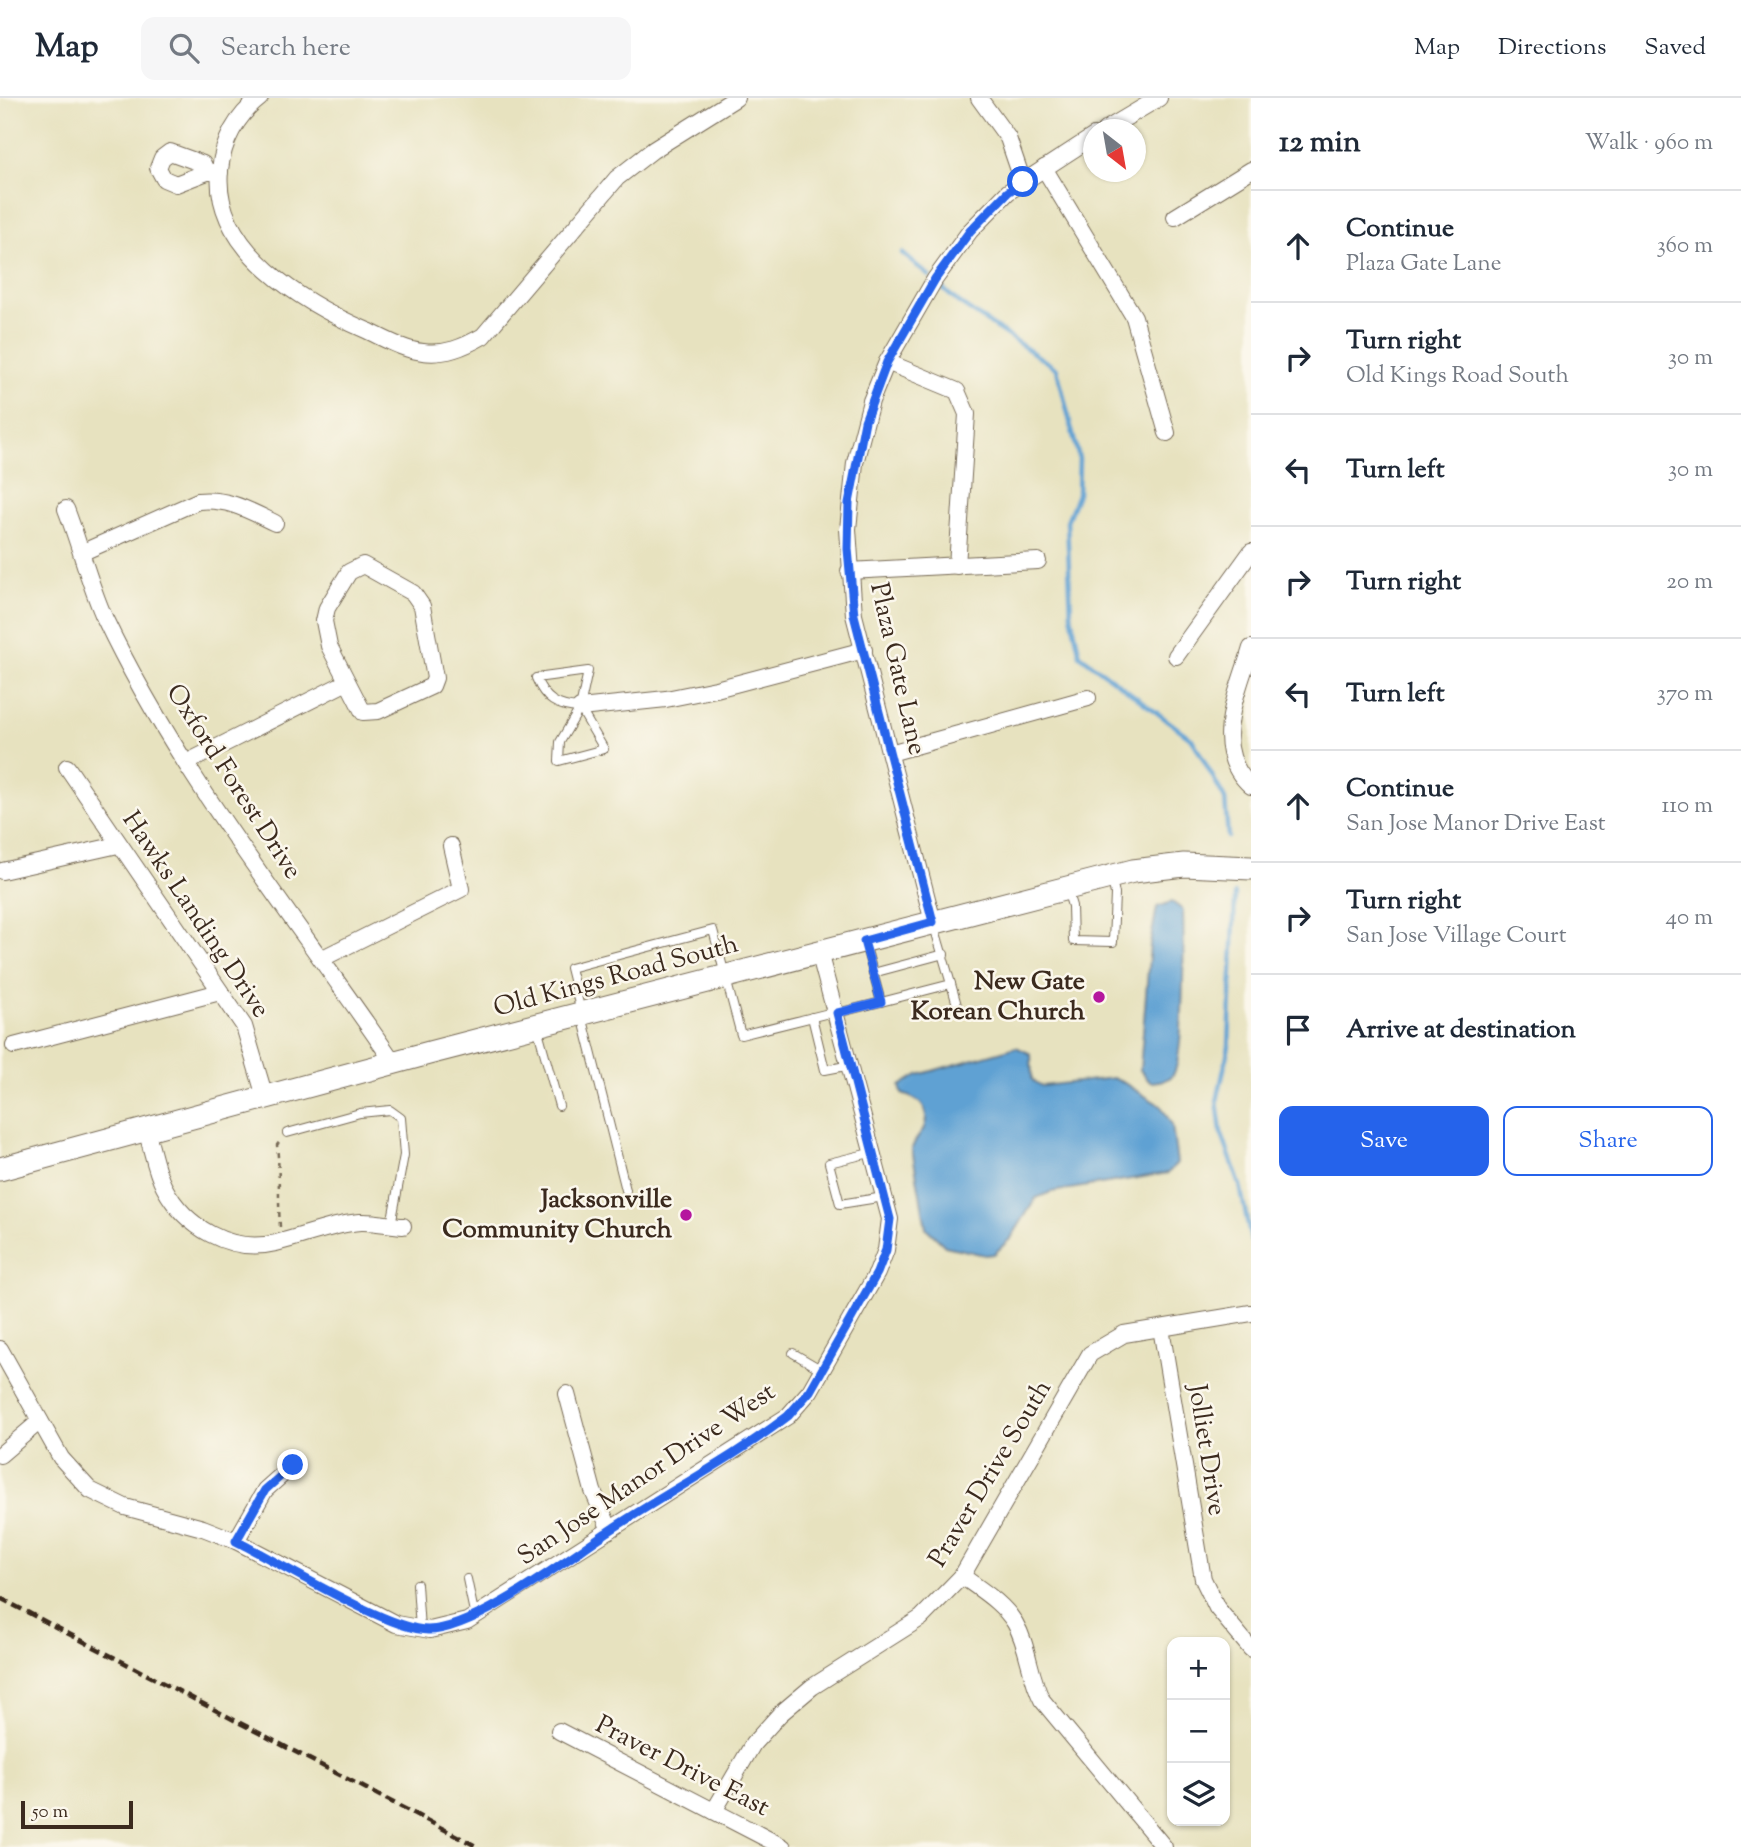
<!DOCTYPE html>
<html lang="en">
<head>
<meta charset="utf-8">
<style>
  body { margin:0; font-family:"Sorts Mill Goudy",serif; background:#f6f6f7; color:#1f2937 }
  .controls { position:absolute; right:21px; bottom:21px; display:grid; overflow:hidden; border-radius:14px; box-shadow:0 2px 5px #0004 }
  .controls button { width:63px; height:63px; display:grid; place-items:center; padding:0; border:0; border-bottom:2px solid #e0e1e3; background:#fff; color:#1f2937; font:35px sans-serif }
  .compass { position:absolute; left:1083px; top:21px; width:63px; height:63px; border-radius:50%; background:#fff; box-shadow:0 2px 5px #0004; rotate:149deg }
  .scale { position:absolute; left:21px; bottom:18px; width:112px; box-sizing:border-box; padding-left:7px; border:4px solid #3b2a1e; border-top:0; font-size:19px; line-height:24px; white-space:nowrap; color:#3b2a1e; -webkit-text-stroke:5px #fbf7ec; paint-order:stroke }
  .stop { position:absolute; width:21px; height:21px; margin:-16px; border:5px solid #2563eb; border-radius:50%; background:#fff }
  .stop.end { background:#2563eb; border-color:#fff; box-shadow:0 2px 7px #0008 }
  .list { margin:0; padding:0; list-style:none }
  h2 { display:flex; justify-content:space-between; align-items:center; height:91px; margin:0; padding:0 28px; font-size:30px }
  h2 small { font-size:23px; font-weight:400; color:#747a83 }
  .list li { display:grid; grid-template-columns:46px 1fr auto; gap:21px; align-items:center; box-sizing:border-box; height:112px; padding:0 28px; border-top:2px solid #e0e1e3 }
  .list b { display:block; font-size:26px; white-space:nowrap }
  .list p { margin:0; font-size:23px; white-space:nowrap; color:#747a83 }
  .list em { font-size:23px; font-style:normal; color:#747a83 }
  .actions { display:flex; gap:14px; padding:21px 28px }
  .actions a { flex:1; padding:16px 0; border:2px solid #2563eb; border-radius:14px; text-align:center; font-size:24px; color:#2563eb }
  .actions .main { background:#2563eb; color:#fff }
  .icon { flex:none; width:38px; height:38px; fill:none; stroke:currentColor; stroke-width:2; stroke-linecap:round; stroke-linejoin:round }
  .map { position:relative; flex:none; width:1251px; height:1749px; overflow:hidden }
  header { display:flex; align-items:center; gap:42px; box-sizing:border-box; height:98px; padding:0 35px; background:#fff; border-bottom:2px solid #e0e1e3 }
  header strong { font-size:33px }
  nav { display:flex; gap:38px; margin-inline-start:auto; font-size:24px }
  .search { width:490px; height:63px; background:#f6f6f7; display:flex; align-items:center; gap:18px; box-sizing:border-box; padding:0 24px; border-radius:14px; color:#747a83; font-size:26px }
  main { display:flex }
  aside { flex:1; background:#fff }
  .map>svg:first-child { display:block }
</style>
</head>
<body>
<header>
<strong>Map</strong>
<div class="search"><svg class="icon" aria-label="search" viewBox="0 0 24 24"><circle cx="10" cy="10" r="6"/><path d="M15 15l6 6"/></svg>Search here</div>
<nav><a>Map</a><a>Directions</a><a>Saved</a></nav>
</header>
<main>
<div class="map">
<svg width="1251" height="1749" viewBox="0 0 1251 1749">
  <rect width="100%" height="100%" fill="#fbf7ec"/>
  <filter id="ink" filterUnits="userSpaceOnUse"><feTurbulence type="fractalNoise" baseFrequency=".0143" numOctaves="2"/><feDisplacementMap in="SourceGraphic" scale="14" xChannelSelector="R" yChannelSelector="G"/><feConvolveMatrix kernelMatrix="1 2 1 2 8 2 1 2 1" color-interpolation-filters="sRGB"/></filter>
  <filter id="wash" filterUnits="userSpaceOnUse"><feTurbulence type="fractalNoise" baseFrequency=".00686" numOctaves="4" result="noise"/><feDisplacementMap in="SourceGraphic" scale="28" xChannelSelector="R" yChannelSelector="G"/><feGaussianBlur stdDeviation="1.57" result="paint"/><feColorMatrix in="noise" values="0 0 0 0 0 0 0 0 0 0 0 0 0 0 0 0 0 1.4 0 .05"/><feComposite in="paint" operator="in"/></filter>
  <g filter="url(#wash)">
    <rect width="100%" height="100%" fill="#e7e2bf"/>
    <g fill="#5fa1d3" stroke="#4d6678" stroke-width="2">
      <path d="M1172 804 1183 812C1184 838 1184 957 1174 975 1170 983 1159 983 1150 984L1140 972 1150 846 1157 809Z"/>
      <path d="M1016 949 1031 956 1032 982 1042 988 1113 980 1124 985 1161 1008 1172 1027 1177 1065 1168 1075 1051 1094 1036 1100 1011 1140 994 1156 985 1157 945 1148 926 1130 912 1051C914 1041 921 1038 924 1030 931 1009 919 1001 902 996L900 988 918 977Z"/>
    </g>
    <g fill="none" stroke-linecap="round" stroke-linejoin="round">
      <g stroke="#5fa1d3" stroke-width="4.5">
        <polyline points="902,155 929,178"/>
        <polyline points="942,190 959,205 1057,271 1079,361 1078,396 1067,423 1071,517 1080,557 1192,641 1225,701 1228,739"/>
        <polyline points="1235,796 1229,948 1217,1003 1221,1034 1240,1087 1251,1143"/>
      </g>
    </g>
  </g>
  <g filter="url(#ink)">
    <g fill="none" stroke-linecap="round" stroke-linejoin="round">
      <g stroke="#776a56" stroke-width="10">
        <g id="lane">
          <path d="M580 610 604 651 559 663 560 644 580 610 588 573 536 580C545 602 557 609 580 610"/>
          <polyline points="1067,792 1072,808 1073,843 1113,844 1115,796 1112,782"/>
          <polyline points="873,875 944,856"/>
          <polyline points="951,886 959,914"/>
          <polyline points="881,904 951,886 934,828"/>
          <polyline points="837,915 881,904 865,845"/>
          <polyline points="812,919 825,972 851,967"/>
          <polyline points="537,929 559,1008"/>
          <polyline points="287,1035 360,1015 390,1012 401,1020 404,1057 391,1127"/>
          <polyline points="874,1054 829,1065 840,1106 884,1099"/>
          <polyline points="626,1092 570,870 713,832 741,937 837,913"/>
          <polyline points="793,1255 822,1272"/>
          <polyline points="467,1481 475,1519"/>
          <polyline points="417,1486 420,1531"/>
        </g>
      </g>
      <g stroke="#776a56" stroke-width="18">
        <g id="street">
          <path d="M260 0C237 18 223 43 220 72 212 152 305 206 368 233 385 241 404 252 423 254 445 257 464 249 483 238L617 80 653 52 736 0"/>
          <polyline points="979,0 1008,40 1023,84"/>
          <polyline points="1105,32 1159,0"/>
          <polyline points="1044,70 1134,219 1167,335"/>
          <polyline points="207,74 176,86 164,81 158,70 162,60 170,54 203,66 207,74 220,74"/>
          <polyline points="1175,119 1251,72"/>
          <polyline points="887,264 957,293 967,316 957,468"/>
          <path d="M66 411C80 447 89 486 105 521 180 679 296 821 394 965"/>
          <path d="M83 454 198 403C228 400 248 412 275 425"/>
          <polygon points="363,467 413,495 422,508 435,580 432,588 378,613 363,614 329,548 324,523 327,510 349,474"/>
          <polyline points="849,473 1038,463"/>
          <path d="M1251 550C1238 595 1209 651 1251 688"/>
          <polyline points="1176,558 1251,454"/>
          <polyline points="580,610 666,601 716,591 864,552"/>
          <polyline points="890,655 1088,600"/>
          <polyline points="186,665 347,584"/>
          <polyline points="67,669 244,928 265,999"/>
          <polyline points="2,773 118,747"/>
          <polyline points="933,824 854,517 848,431 855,365 871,303 887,264 935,181 970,133 1008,94 1094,38"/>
          <polyline points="323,860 461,791 451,748"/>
          <polyline points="14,948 220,894"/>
          <path d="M146 1032C152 1050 155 1072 164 1089 185 1129 230 1156 276 1145 302 1139 332 1126 360 1124 373 1123 389 1127 403 1128"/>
          <polyline points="1161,1230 1203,1481 1217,1510 1251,1551"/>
          <polyline points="0,1251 61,1360 90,1392 125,1409 203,1430 236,1443 396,1526 430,1532 467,1523 788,1318 810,1293 877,1175 886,1152 890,1121 819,854"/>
          <polyline points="567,1296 593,1393 610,1432"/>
          <polyline points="0,1357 40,1323"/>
          <polyline points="236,1443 265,1392 293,1367"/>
          <path d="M962 1478C981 1492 1003 1505 1015 1525 1029 1549 1029 1578 1042 1602L1164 1749"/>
          <polyline points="559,1633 783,1749"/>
          <polyline points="714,1713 753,1646 780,1616 812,1589 921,1520 962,1478 1090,1256 1124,1236 1251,1215"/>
        </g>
      </g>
      <g stroke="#776a56" stroke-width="25">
        <polyline id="secondary" points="0,1071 429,955 1133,773 1184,767 1251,770"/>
      </g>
      <path stroke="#776a56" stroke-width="2.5" stroke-dasharray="5 5" stroke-linecap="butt" d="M280 1129C278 1101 280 1075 277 1047L280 1043"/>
      <use href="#lane" stroke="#fff" stroke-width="8"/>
      <use href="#street" stroke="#fff" stroke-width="16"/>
      <use href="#secondary" stroke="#fff" stroke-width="23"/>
      <polyline stroke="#3b2a1e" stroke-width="4.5" stroke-dasharray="10 5" stroke-linecap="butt" points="0,1500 478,1749"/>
    </g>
  </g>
  <g fill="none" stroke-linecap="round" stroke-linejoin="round" filter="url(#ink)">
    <path stroke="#2563eb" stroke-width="9" d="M293 1367 265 1392 236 1443C278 1464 388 1532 428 1532 476 1532 568 1460 609 1433 668 1394 732 1361 788 1318L810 1293 877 1175 886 1152 890 1121 837 915 881 904 864 843 933 824 854 517 848 451 849 405 865 323 887 264 935 181 970 133 1008 94 1023 84"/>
  </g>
  <g fill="#b5179e" stroke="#fbf7ec" stroke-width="2.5">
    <circle cx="1099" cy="899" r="7"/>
    <circle cx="686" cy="1117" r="7"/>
  </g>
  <g text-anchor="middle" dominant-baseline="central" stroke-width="5" stroke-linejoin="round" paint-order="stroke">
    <g font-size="26" fill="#3b2a1e" stroke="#fbf7ec">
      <text transform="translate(897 571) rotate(77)">Plaza Gate Lane</text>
      <text transform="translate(233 684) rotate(57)">Oxford Forest Drive</text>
      <text transform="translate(195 817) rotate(56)">Hawks Landing Drive</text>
      <text transform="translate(616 879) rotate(-15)">Old Kings Road South</text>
      <text transform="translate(1206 1352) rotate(81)">Jolliet Drive</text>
      <text transform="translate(991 1376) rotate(-59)">Praver Drive South</text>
      <text transform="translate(647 1377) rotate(-34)">San Jose Manor Drive West</text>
      <text transform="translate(682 1669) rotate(27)">Praver Drive East</text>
    </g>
    <g font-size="26" font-weight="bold" fill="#3b2a1e" stroke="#fbf7ec" text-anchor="end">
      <text x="1085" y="884">New Gate<tspan x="1085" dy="30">Korean Church</tspan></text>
      <text x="672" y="1102">Jacksonville<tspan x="672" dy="30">Community Church</tspan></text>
    </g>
  </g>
</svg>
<div class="controls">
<button>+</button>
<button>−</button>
<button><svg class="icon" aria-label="layers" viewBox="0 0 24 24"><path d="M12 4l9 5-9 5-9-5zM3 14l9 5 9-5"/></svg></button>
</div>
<svg class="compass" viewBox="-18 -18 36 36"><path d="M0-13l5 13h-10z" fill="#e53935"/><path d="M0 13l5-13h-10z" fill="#747a83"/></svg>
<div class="scale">50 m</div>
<div class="stop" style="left:1023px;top:84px"></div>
<div class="stop end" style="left:293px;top:1367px"></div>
</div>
<aside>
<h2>12 min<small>Walk · 960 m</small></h2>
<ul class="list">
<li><svg class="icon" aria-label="ahead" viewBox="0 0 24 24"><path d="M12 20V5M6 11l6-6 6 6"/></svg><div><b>Continue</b><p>Plaza Gate Lane</p></div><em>360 m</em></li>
<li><svg class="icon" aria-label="right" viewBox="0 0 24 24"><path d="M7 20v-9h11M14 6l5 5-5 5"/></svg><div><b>Turn right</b><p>Old Kings Road South</p></div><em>30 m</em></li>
<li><svg class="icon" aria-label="left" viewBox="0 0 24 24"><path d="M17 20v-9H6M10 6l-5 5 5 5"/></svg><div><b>Turn left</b></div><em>30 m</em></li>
<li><svg class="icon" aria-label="right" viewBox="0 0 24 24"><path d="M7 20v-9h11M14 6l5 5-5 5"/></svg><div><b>Turn right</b></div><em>20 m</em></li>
<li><svg class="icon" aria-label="left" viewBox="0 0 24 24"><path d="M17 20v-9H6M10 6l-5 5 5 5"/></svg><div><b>Turn left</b></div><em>370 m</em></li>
<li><svg class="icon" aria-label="ahead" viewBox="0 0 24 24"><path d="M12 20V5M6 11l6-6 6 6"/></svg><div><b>Continue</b><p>San Jose Manor Drive East</p></div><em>110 m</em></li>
<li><svg class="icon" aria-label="right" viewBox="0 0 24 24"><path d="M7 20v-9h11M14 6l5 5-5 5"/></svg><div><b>Turn right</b><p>San Jose Village Court</p></div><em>40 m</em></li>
<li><svg class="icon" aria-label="arrive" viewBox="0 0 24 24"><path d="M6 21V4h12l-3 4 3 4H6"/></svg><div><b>Arrive at destination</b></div></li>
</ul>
<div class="actions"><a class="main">Save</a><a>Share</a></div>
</aside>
</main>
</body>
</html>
